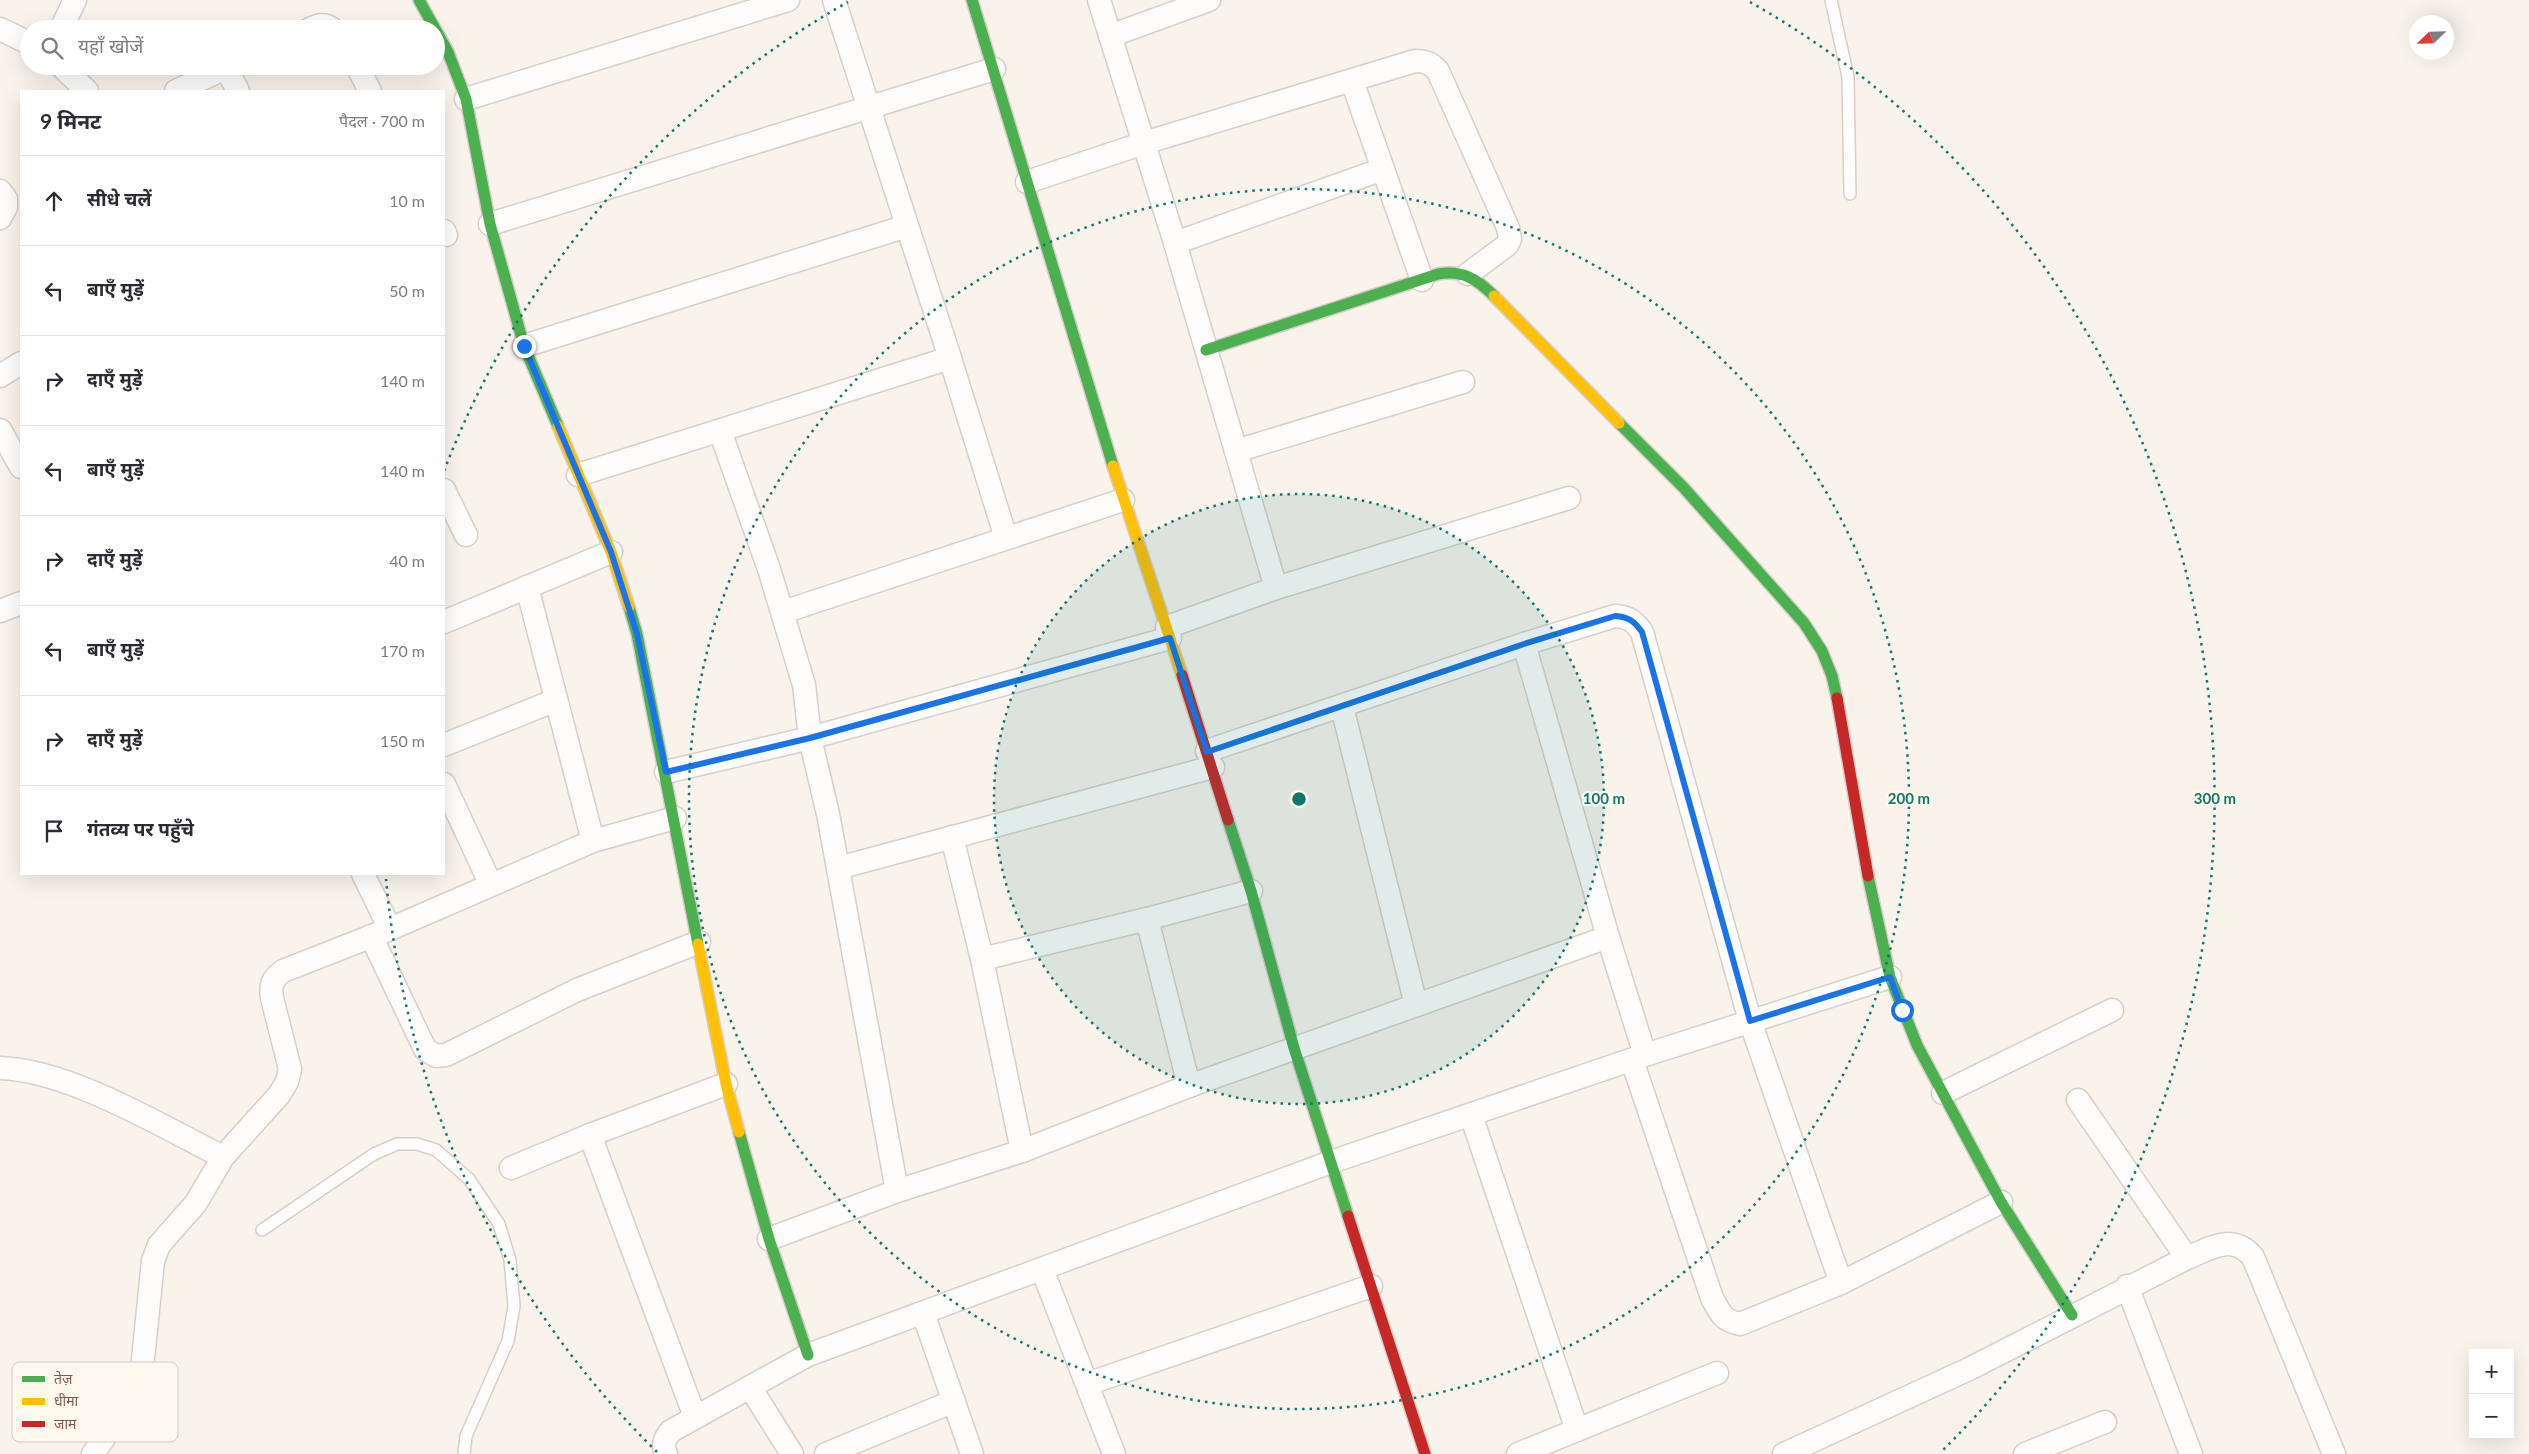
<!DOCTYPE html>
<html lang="hi">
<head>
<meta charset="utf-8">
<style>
  body { margin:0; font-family:Lato,"Noto Sans Devanagari",sans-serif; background:#f2f2f3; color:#2b2b33 }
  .controls { position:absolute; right:15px; bottom:15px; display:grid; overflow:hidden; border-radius:0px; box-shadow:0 5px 20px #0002 }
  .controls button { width:45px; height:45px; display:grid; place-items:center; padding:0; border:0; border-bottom:1px solid #e1e1e2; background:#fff; color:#2b2b33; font:25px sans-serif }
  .compass { position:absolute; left:2409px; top:15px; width:45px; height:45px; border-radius:50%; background:#fff; box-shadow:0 5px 20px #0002; rotate:247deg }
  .stop { position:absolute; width:15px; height:15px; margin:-11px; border:4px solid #1a73e8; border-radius:50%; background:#fff }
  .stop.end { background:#1a73e8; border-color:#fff; box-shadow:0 1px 5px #0008 }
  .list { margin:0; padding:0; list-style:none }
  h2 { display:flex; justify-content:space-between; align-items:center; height:65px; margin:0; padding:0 20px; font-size:21px }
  h2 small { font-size:16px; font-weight:400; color:#7c7c81 }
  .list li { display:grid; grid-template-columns:32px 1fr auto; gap:15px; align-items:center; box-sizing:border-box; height:90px; padding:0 20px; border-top:1px solid #e1e1e2 }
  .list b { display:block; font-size:19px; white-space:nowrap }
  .list em { font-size:16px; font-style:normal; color:#7c7c81 }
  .icon { flex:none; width:28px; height:28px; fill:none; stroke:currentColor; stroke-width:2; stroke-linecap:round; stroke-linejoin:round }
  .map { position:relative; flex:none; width:2529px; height:1454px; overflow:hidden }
  .search { position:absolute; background:#fff; box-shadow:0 5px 20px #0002; left:20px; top:20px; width:425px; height:55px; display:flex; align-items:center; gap:12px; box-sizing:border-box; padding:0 18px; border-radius:28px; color:#7c7c81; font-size:19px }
  .panel { position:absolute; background:#fff; box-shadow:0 5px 20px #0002; left:20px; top:90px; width:425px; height:785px; border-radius:0px }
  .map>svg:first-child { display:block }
</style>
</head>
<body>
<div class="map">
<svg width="2529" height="1454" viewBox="0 0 2529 1454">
  <rect width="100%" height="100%" fill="#f9f3ec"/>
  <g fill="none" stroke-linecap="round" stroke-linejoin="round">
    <g stroke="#d8cec8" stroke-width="14">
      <g id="lane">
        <polyline points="1831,0 1848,77 1850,194"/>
        <polyline points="262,1230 374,1154 397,1144 417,1144 436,1150 469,1179 499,1224 510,1260 514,1306 508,1341 466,1436 464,1454"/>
      </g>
    </g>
    <g stroke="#d8cec8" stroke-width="25">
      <g id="street">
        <polyline points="1099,0 1175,243 1276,588 1167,627"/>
        <polyline points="0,29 29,43"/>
        <polyline points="61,29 75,0"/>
        <path d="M310 29C318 25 324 23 332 29"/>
        <polyline points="1110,36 1209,0"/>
        <polyline points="61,66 87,91"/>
        <polyline points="357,66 370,91"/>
        <polyline points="226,68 238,91"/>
        <polyline points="1352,81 1422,280"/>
        <polyline points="176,91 230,66"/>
        <polyline points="466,99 788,0"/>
        <path d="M1027 182 1144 143 1415 61C1425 61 1431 63 1438 71L1508 228 1510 239 1507 245 1468 274"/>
        <polyline points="0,191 6,199 6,207 0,218"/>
        <polyline points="490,224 994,69"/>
        <polyline points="444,231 446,235"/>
        <polyline points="1175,243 1383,169"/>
        <polyline points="524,346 907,226"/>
        <polyline points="950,358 1006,538"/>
        <polyline points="0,376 21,363"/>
        <polyline points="0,430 21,467"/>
        <polyline points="720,431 769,569 804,685 810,738 828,814 897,1191"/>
        <polyline points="1236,451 1463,382"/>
        <polyline points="578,475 950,358 834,0"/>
        <polyline points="444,490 466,535"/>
        <polyline points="527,587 593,841"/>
        <polyline points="1276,588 1569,498"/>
        <polyline points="0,611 21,603"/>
        <polyline points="783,612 1123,500"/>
        <polyline points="444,622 611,552"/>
        <polyline points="1524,644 1608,937 1645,1055"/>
        <polyline points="1342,707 1416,1005"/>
        <polyline points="444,745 556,700"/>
        <path d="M1207 751 1524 644 1615 616C1629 617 1634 621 1642 632L1750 1021 1841 1283"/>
        <polyline points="666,772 810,738 1170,638"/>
        <polyline points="444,784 491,885"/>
        <polyline points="952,837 982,959 1022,1151"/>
        <polyline points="838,868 1213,767"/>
        <polyline points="363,874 390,929"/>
        <polyline points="1147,919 1189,1086"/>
        <polyline points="371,936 425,1049 436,1056 446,1055 577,990 699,942"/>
        <polyline points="982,959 1147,919 1251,891"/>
        <path d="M1632 1060 1712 1298C1721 1314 1722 1320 1740 1324L1841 1283 2001 1202"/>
        <path d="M0 1068C69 1070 161 1126 223 1157"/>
        <polyline points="1943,1093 2112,1010"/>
        <polyline points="2078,1100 2187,1258"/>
        <polyline points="1471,1115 1577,1430"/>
        <polyline points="590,1135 695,1417"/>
        <polyline points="511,1168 590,1135 726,1084"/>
        <polyline points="769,1239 897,1191 1022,1151 1189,1086 1608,937"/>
        <polyline points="1042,1269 1114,1454"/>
        <polyline points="2127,1286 2191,1454"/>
        <polyline points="923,1313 972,1454"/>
        <polyline points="1087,1384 1371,1286"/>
        <polyline points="750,1387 792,1454"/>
        <path d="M93 1454 134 1394 142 1369 153 1261 159 1245 196 1203 223 1157 279 1095 287 1082 290 1069 272 998C270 985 272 979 283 971L390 929 593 841 675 818"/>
        <path d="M666 1454C662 1444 665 1438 671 1431L808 1355 1331 1162 1645 1055 1890 977"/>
        <polyline points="826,1454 954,1401"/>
        <polyline points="1518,1454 1717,1373"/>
        <path d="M1784 1454 1969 1369 2187 1258C2211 1248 2232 1233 2253 1257L2334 1454"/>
        <polyline points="2025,1454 2105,1422"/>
      </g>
    </g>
    <g stroke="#d8cec8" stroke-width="14">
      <g id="fast">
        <polyline points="419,0 448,52 466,99 490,224 524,346 558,426"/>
        <polyline points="972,0 1113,466"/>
        <path d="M1206 350 1438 274C1463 270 1477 279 1494 296"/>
        <polyline points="1619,423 1684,488 1804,623 1822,651 1832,676 1837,698"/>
        <polyline points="629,607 637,634 698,944"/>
        <polyline points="1228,820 1251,891 1294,1048 1348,1216"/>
        <polyline points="1868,876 1890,977 1917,1045 2001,1202 2072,1315"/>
        <polyline points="739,1132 769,1239 808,1355"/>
      </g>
    </g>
    <g stroke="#d8cec8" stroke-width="14">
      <g id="slow">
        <polyline points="1494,296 1619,423"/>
        <polyline points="558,426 611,552 629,607"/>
        <polyline points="1113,466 1182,675"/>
        <polyline points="698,944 726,1084 739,1132"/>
      </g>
    </g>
    <g stroke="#d8cec8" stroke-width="14">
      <g id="jam">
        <polyline points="1182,675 1228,820"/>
        <polyline points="1837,698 1868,876"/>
        <polyline points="1348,1216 1425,1454"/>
      </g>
    </g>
    <use href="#lane" stroke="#fefdfc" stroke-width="11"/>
    <use href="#street" stroke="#fefdfc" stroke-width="22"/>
    <use href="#fast" stroke="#4caf50" stroke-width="11"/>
    <use href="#slow" stroke="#ffc107" stroke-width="11"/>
    <use href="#jam" stroke="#c62828" stroke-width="11"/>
  </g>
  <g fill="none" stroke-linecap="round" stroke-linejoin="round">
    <path stroke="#1a73e8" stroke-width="6" d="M524 346 611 552 637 634 666 772 810 738 1170 638 1207 752 1524 644 1615 616C1629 617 1634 621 1642 632L1750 1021 1890 977 1902 1010"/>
  </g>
  <circle cx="1299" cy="799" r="305" fill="#0f766e" fill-opacity=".12"/>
  <g fill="none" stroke="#0f766e" stroke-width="2.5" stroke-dasharray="2.5 5">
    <circle cx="1299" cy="799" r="305"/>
    <circle cx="1299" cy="799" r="610"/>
    <path d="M657 1452A916 916 0 0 1 386 879M444 471A916 916 0 0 1 848 2M1750 2A916 916 0 0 1 1941 1452"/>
  </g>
  <rect x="12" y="1362" width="166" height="80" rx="8" fill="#fff8ef" stroke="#d7c8bd" stroke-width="1"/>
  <rect x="22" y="1376" width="23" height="6" fill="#4caf50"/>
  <rect x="22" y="1398" width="23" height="7" fill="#ffc107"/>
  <rect x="22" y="1421" width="23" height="6" fill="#c62828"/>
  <g font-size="14" fill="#795949">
    <text x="54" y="1384">तेज़</text>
    <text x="54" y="1406">धीमा</text>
    <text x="54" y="1429">जाम</text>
  </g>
  <circle cx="1299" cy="799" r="8" fill="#0f766e" stroke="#fff8ef" stroke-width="2.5"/>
  <g font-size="15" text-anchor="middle" font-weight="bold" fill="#0f766e" stroke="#fff8ef" stroke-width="4.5" stroke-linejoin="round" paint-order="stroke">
    <text x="1604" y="804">100 m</text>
    <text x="1909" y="804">200 m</text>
    <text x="2215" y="804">300 m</text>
  </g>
</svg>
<div class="controls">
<button>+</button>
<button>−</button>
</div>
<svg class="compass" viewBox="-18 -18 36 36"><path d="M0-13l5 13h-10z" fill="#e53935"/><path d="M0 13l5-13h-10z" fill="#7c7c81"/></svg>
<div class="stop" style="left:1902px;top:1010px"></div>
<div class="stop end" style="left:524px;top:346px"></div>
<div class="search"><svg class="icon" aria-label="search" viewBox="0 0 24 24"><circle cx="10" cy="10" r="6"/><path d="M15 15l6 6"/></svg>यहाँ खोजें</div>
<section class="panel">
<h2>9 मिनट<small>पैदल · 700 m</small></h2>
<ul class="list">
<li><svg class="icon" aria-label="ahead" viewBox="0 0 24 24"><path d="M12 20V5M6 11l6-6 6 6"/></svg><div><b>सीधे चलें</b></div><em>10 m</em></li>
<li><svg class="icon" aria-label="left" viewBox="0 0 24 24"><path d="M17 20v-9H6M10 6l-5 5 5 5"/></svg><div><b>बाएँ मुड़ें</b></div><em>50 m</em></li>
<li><svg class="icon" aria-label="right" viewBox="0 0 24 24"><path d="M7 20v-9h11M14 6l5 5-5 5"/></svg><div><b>दाएँ मुड़ें</b></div><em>140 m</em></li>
<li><svg class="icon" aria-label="left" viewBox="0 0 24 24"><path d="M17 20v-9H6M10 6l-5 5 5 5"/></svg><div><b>बाएँ मुड़ें</b></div><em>140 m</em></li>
<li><svg class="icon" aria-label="right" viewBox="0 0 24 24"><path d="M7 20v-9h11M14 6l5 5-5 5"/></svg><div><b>दाएँ मुड़ें</b></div><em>40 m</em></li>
<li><svg class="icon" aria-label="left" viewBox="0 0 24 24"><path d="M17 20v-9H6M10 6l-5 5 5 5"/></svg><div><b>बाएँ मुड़ें</b></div><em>170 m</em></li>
<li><svg class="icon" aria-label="right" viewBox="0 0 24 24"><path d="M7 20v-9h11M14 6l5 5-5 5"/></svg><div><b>दाएँ मुड़ें</b></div><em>150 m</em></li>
<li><svg class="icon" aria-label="arrive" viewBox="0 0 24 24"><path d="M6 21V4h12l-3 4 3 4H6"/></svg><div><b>गंतव्य पर पहुँचे</b></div></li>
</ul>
</section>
</div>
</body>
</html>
